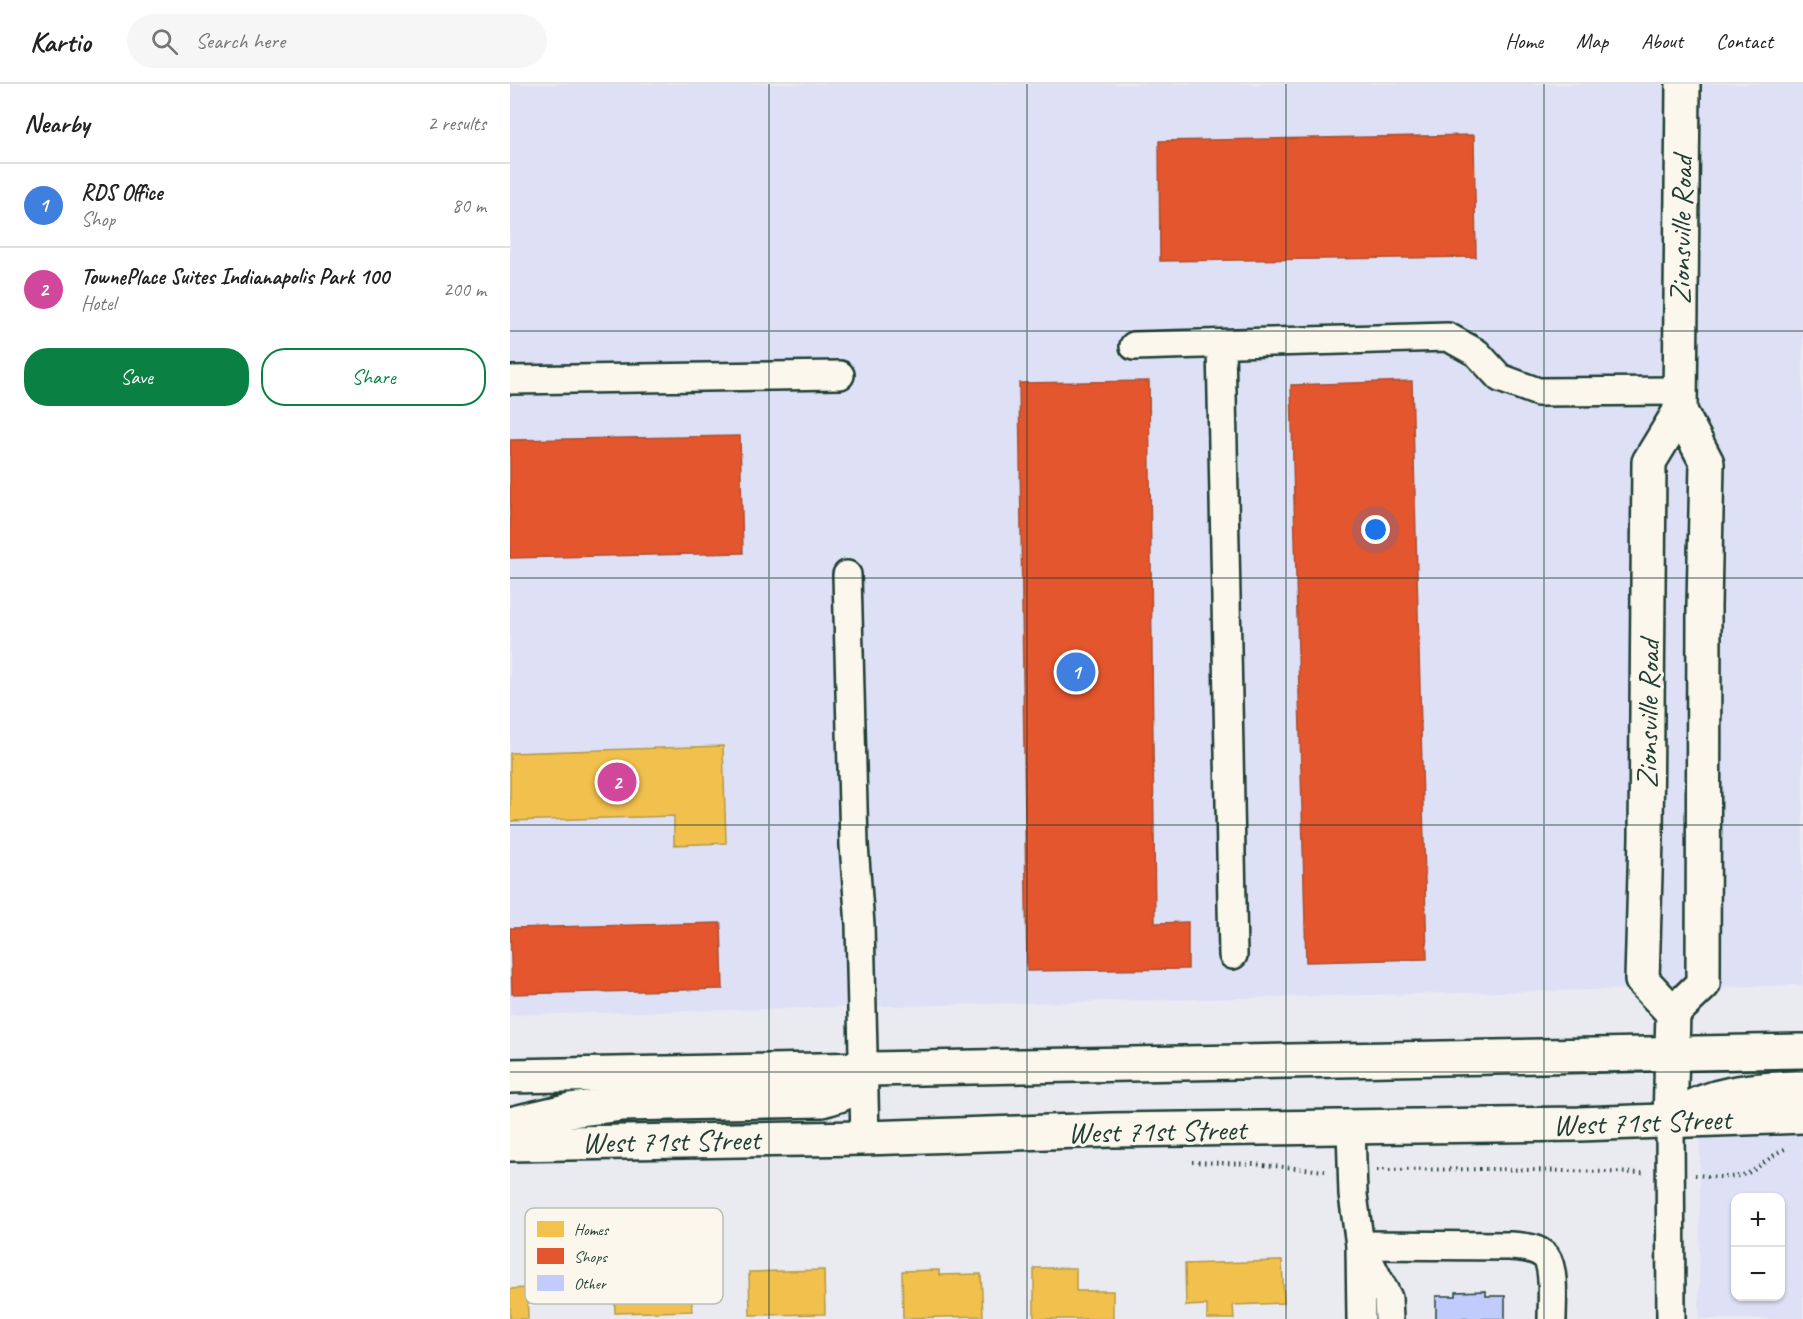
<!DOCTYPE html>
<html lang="en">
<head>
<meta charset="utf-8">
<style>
  body { margin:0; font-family:Caveat,sans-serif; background:#f6f6f6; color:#222 }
  .controls { position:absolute; right:18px; bottom:18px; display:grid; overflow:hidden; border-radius:12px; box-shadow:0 2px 4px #0004 }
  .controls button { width:54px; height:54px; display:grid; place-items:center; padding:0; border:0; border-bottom:2px solid #e0e0e0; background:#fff; color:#222; font:30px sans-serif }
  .you { position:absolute; left:866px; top:446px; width:21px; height:21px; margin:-15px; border:4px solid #fff; border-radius:50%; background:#1a73e8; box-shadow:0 0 0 9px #1a73e833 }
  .badge { display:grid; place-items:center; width:39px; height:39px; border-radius:50%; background:#0b8043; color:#fff; font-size:20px; font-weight:700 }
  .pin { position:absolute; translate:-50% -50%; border:3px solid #fff; box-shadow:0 2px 6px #0006 }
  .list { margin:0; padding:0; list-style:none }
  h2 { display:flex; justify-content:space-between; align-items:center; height:78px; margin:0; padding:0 24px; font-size:26px }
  h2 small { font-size:20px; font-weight:400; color:#767676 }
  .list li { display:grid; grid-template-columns:39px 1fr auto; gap:18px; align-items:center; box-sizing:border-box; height:84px; padding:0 24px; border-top:2px solid #e0e0e0 }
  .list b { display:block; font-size:22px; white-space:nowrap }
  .list p { margin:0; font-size:20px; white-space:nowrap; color:#767676 }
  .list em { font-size:20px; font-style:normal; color:#767676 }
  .actions { display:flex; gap:12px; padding:18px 24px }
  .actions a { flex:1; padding:14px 0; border:2px solid #0b8043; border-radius:24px; text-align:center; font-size:21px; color:#0b8043 }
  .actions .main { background:#0b8043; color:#fff }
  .icon { flex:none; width:33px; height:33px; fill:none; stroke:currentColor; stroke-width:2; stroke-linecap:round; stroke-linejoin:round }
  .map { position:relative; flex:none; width:1293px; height:1235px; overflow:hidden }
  header { display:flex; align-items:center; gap:36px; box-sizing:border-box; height:84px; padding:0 30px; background:#fff; border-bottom:2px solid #e0e0e0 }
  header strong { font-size:28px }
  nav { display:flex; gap:33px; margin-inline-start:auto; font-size:21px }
  .search { width:420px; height:54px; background:#f6f6f6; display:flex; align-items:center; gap:15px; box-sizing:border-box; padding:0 21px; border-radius:33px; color:#767676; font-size:22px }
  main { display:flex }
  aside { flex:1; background:#fff }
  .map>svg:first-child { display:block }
</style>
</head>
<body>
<header>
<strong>Kartio</strong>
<div class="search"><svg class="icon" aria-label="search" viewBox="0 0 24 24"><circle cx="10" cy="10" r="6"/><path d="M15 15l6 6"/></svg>Search here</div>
<nav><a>Home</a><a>Map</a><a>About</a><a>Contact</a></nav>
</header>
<main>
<aside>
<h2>Nearby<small>2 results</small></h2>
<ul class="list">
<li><span class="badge" style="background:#3f7fe0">1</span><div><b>RDS Office</b><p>Shop</p></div><em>80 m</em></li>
<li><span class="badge" style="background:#d1479c">2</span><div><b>TownePlace Suites Indianapolis Park 100</b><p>Hotel</p></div><em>200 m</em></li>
</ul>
<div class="actions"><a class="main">Save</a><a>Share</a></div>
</aside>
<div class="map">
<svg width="1293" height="1235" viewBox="0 0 1293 1235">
  <rect width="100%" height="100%" fill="#eaeaf1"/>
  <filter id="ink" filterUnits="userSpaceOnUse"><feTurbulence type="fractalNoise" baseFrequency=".0167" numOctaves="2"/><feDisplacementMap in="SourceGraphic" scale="12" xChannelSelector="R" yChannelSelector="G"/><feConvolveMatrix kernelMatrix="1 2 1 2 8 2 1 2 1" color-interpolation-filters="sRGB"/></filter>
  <g filter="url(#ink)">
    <g fill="#dee1f5" fill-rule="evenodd">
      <polygon points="0,0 1293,0 1293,901 0,931"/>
      <path d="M1293 1046V1235H1189L1190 1048ZM1226 1114H1270V1212H1226Z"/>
    </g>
    <g fill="#f2c14e" stroke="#b39946" stroke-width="1.5">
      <polygon points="213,662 216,759 164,761 164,732 0,737 0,669"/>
      <polygon points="772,1177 774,1219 723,1221 724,1235 697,1235 697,1221 676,1222 675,1180"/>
      <polygon points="524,1184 566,1184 566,1207 603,1207 603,1235 524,1235"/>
      <polygon points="314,1186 315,1230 240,1231 239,1188"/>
      <polygon points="429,1186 429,1191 471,1190 473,1232 393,1234 392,1187"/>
      <polygon points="120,1188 146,1188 146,1194 181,1193 182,1227 105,1229 104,1195 120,1195"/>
      <polygon points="17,1204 18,1235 0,1235 0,1205"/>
    </g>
    <g fill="#e4572e" stroke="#a94f30" stroke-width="1.5">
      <polygon points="964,51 966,173 650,177 649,57"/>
      <polygon points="639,297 645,839 678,838 678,885 517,887 509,299"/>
      <polygon points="902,297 917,875 796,878 781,301"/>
      <polygon points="230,352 233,469 0,474 0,356"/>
      <polygon points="211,839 213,905 2,910 0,844"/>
    </g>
    <polygon fill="#c1ccfd" stroke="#1f3d34" stroke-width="1.5" points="976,1207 976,1212 995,1212 995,1235 926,1235 926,1212 946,1212 946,1208"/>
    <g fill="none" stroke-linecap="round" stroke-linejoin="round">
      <g stroke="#1f3d34" stroke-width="32">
        <g id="minor">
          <polyline points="711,260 723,871"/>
          <polyline points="624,262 938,253 967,269 990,294 1028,308 1170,307"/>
          <polyline points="0,296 330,291"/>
          <polyline points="337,491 344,761 350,841 355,1054"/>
          <polyline points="1160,1037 1161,1235"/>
          <polyline points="841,1044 843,1111 850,1161 851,1235"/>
          <path d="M850 1161 1000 1162C1012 1163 1027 1163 1036 1173 1045 1185 1042 1220 1042 1235"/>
          <polyline points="854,1167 878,1214 879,1235"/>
        </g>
      </g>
      <g stroke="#1f3d34" stroke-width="38">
        <g id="major">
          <polyline points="1163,929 1132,896 1136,754 1139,378 1170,327"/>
          <polyline points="0,992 1293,967"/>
          <path d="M1170 1030C1206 1006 1252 1006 1293 1003"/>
          <polyline points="1160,1037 1163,929 1193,900 1194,522 1197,379 1170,327 1173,0"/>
          <path d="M0 1040 60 1026 111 1020 312 1016C337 1009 341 1009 354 986"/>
          <polyline points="0,1060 355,1054 601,1046 1069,1040 1293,1032"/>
        </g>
      </g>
      <g stroke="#1f3d34" stroke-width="4" stroke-dasharray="1.5 4.5" stroke-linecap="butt">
        <polyline points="682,1078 743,1080 815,1087"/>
        <polyline points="867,1086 982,1085 1133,1089"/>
        <path d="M1185 1091C1201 1092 1222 1096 1238 1089 1252 1083 1262 1069 1278 1064"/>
      </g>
      <use href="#minor" stroke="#fbf7ec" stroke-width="27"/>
      <use href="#major" stroke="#fbf7ec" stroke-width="33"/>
    </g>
  </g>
  <path fill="none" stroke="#1f3d34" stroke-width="1.5" stroke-opacity="0.55" d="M259 0V1235M517 0V1235M776 0V1235M1034 0V1235M0 247H1293M0 494H1293M0 741H1293M0 988H1293"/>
  <g text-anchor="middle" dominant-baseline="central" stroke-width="6" stroke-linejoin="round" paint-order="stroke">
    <g font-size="30" fill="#1f3d34" stroke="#fbf7ec">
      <text transform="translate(1171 146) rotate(-89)">Zionsville Road</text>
      <text transform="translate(1138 630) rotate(-89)">Zionsville Road</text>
      <text transform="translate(1132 1038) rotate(-2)">West 71st Street</text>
      <text transform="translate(647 1047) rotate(-1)">West 71st Street</text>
      <text transform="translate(161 1057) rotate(-1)">West 71st Street</text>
    </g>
  </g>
  <rect x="15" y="1124" width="198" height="96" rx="9" fill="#fbf7ec" stroke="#b9bfb5" stroke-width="1.5"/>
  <rect x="27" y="1137" width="27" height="16" fill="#f2c14e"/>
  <rect x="27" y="1164" width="27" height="16" fill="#e4572e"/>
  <rect x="27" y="1191" width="27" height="16" fill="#c1ccfd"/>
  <g font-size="16" fill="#1f3d34">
    <text x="64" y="1151">Homes</text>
    <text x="64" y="1178">Shops</text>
    <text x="64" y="1205">Other</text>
  </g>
</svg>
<div class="controls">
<button>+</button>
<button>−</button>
</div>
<div class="you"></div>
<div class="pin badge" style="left:566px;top:588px;background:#3f7fe0">1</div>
<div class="pin badge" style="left:107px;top:698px;background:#d1479c">2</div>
</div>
</main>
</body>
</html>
